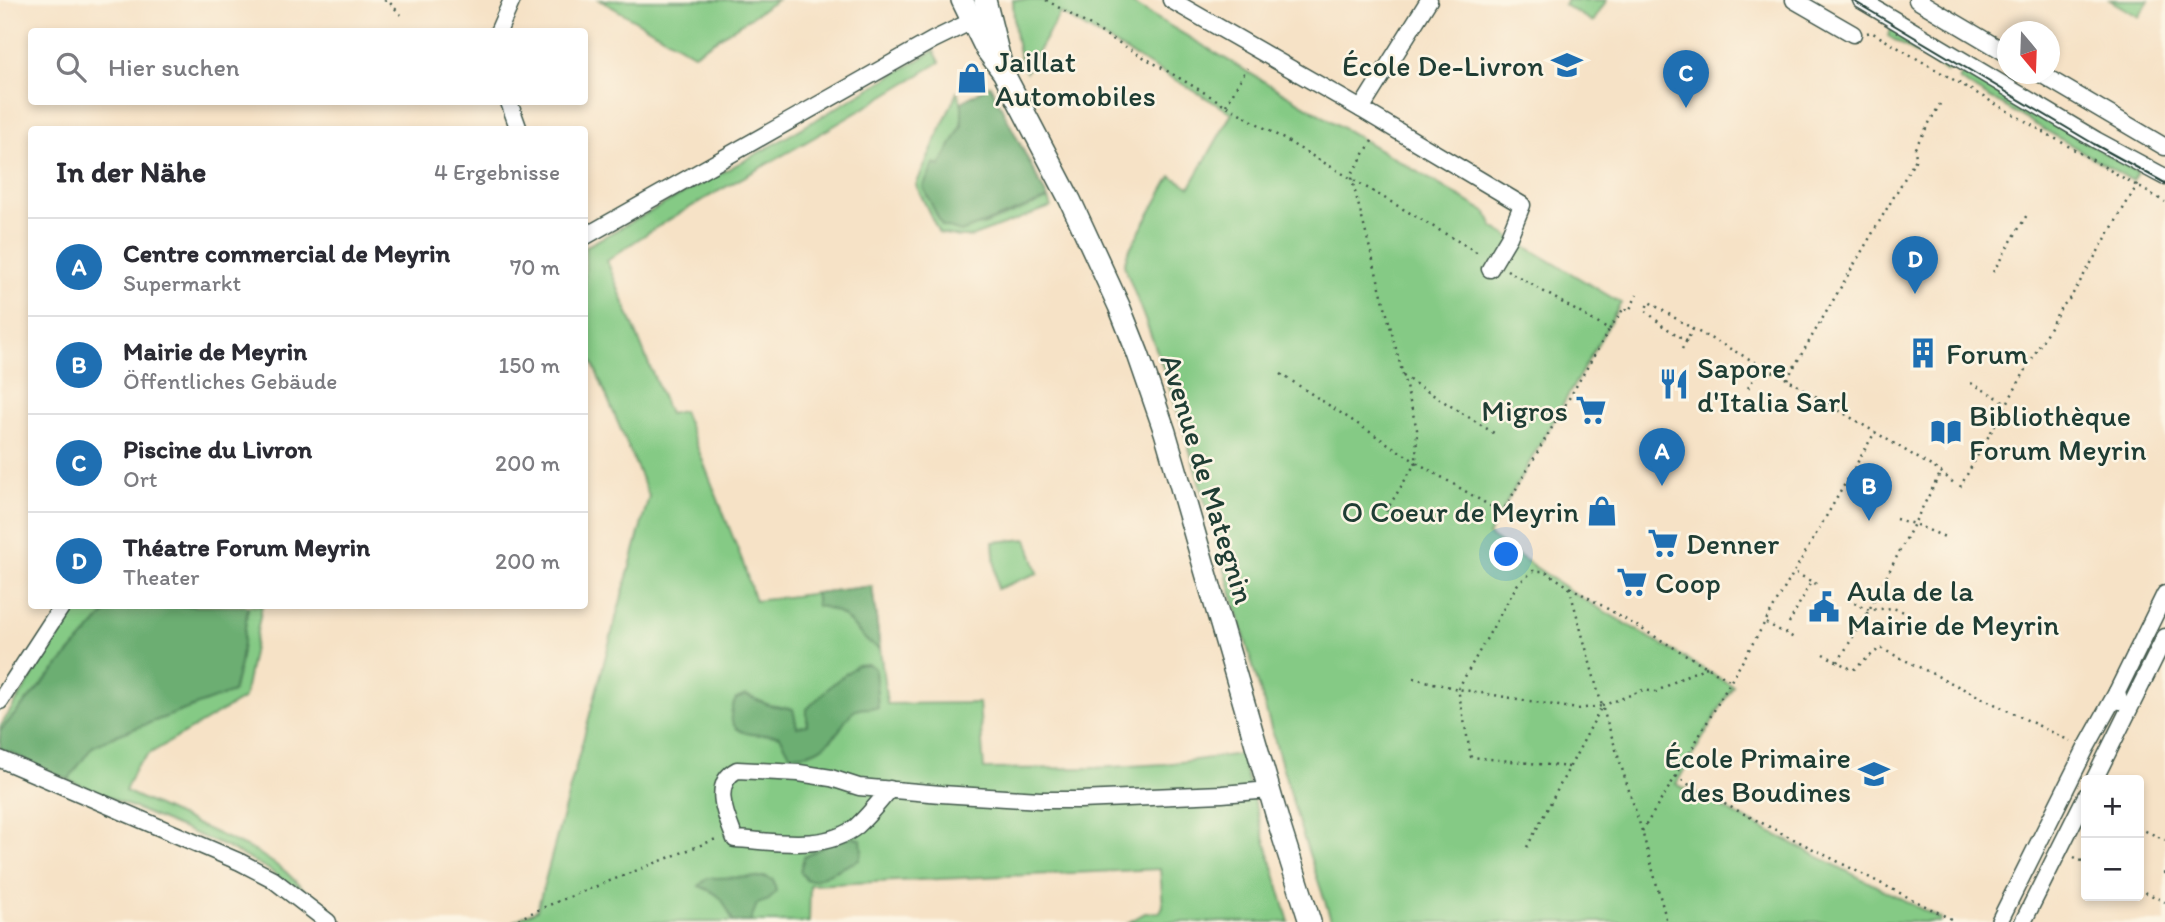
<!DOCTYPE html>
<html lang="de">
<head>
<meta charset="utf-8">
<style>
  body { margin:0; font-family:Itim,sans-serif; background:#f7f7f7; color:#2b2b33 }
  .controls { position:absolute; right:21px; bottom:21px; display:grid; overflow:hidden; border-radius:7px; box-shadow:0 4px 10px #0003 }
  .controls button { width:63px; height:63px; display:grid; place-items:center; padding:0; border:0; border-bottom:2px solid #e1e1e2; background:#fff; color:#2b2b33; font:35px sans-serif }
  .compass { position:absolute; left:1997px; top:21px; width:63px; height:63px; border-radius:50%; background:#fff; box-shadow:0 4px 10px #0003; rotate:161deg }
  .you { position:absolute; left:1507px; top:555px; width:24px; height:24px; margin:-18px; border:5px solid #fff; border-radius:50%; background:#1a73e8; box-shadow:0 0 0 10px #1a73e833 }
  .badge { display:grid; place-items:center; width:46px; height:46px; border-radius:50%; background:#1f6fb2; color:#fff; font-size:23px; font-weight:700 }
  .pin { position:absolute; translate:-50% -58px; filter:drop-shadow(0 2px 4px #0008) }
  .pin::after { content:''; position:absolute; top:37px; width:24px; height:21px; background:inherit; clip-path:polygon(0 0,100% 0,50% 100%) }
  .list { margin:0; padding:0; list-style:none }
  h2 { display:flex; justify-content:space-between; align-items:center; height:91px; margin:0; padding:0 28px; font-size:30px }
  h2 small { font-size:23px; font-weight:400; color:#7c7c81 }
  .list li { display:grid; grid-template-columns:46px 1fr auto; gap:21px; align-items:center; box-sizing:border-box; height:98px; padding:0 28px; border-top:2px solid #e1e1e2 }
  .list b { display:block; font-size:26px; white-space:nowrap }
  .list p { margin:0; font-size:23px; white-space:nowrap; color:#7c7c81 }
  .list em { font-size:23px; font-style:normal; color:#7c7c81 }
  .icon { flex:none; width:38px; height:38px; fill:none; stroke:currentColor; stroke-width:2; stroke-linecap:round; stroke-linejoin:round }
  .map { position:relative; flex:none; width:2165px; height:922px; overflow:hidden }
  .search { position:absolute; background:#fff; box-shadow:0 4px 10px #0003; left:28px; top:28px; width:560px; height:77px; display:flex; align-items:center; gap:18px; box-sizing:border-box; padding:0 24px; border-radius:7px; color:#7c7c81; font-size:26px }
  .panel { position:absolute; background:#fff; box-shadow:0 4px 10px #0003; left:28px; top:126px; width:560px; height:483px; border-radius:7px }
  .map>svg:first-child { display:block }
</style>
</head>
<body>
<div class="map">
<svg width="2165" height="922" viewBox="0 0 2165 922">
  <rect width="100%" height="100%" fill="#fcf5e5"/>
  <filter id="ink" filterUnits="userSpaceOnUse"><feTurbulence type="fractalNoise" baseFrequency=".0143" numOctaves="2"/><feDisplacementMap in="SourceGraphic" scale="14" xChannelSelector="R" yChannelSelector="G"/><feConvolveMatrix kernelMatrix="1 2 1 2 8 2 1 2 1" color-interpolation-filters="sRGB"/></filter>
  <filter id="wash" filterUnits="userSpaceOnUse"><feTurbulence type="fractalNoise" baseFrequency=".00686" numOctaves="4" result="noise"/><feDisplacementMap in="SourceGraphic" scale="28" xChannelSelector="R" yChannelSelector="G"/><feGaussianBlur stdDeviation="1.57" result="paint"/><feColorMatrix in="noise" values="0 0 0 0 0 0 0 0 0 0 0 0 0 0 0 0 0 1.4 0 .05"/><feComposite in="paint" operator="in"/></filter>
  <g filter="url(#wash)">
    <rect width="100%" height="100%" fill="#f6e2c6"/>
    <g fill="#85ca85" stroke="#52845c" stroke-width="2">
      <polygon points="600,0 777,0 694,54"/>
      <path d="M1013 0H1126L1487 213 1493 227 1621 303 1488 535 1578 596 1733 686 1676 784 1941 919 1940 922H1332L1300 827 1191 454 1163 367 1124 265 1128 252 1171 176 1190 187 1232 113 1060 13 1026 72C1015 49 1014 25 1013 0Z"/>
      <polygon points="1567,0 1607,0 1593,22 1564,5"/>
      <polygon points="2110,0 2149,0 2139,17"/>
      <polygon points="1892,28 1953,64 1947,72 1888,36"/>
      <path d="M934 51 940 62C891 92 842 122 792 150 729 186 665 218 607 261L669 414 683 411 742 560 755 601 872 586 887 704 979 703 984 769 1093 768 1165 764 1240 754 1289 922H1129L1145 913 1160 912 1163 906 1160 869 810 885 809 922H512L537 910 649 496 585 345V247L771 146Z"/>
      <polygon points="1964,71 2138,172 2133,181 1959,80"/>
      <path d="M957 92C972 119 953 142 940 166L983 225 1048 199 1051 207 971 237H960L939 233 916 185Z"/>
      <polygon points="1027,539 1038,573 997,589 993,542"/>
      <polygon points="77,606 112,606 0,731 0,727"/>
      <polygon points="248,606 262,606 244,698 149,754 136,766 125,791 257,852 285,871 337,922 268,869 226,847 68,780 92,747 117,735 233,692 240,664"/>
    </g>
    <g fill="#6cae72" stroke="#467653" stroke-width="2">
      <polygon points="990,85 1048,199 961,232 942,226 923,187 934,164 940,166 962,125 962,102"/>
      <path d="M872 586 880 649C854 638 854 611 817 606L815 593Z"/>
      <polygon points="112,606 248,606 240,664 233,692 117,735 92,747 68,780 0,748 0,731"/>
      <path d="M868 664 875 668 878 708C871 708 862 707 856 710 847 715 844 724 838 732 825 748 810 757 790 754L780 736C769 733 760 736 751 734 730 731 727 716 736 699L746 695 769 705 793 709 797 727 807 725V709L835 682 857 665Z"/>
      <polygon points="852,837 861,839 862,851 859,860 815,880 806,880 800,871 804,857 824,846"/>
      <path d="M766 877 773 880 776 891 769 900 757 904 750 922H733C723 900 723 895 699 886L707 878Z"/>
    </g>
  </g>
  <g filter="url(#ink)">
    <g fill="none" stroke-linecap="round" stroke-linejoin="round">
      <g stroke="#3f564a" stroke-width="19">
        <g id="minor">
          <polyline points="1171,0 1361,109 1522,205 1509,237 1490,269"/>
          <polyline points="1794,0 1853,34"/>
          <polyline points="1861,0 2096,140 2165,177"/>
          <polyline points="1917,0 2008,54"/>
          <polyline points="498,32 512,0"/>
          <polyline points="2041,74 2165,147"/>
          <polyline points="509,102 519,130"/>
          <polyline points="1361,109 1429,0"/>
          <polyline points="584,237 933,40 972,21"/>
          <polyline points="0,701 62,606"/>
          <polyline points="2119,701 2117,692 2165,594"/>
          <polyline points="0,759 240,862 271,878 328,922"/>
          <polyline points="2094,780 2165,637"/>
          <path d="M890 789C879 802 869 815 857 826 825 852 773 841 735 839 727 818 710 784 737 770L799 773 831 778 859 787 941 794 1040 800H1080L1222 794 1270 790"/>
          <polyline points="1999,922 2086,748 2117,692"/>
          <polyline points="2023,922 2086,796"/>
        </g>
      </g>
      <g stroke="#3f564a" stroke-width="24">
        <g id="major">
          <polyline points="962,0 986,49 1003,72 1070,200 1119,306 1138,354 1165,432 1280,827 1310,922"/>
          <polyline points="985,0 1000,60"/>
        </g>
      </g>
      <g stroke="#3f564a" stroke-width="2.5" stroke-dasharray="2 5" stroke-linecap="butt">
        <polyline points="384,0 390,3 403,17"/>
        <polyline points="1046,0 1480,254"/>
        <polyline points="1867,33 1871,32 2165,202"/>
        <polyline points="1226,105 1247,68"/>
        <polyline points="1372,141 1353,172 1352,180 1417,429 1416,462 1502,513 1609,330"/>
        <polyline points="1507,270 1609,330 1624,308 1629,311 1637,295"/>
        <polyline points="1993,272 2028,213"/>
        <polyline points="1687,341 1663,326 1645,310 1649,302 1693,329 1787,379 1941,472 1956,485"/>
        <polyline points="1682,349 1693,329"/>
        <polyline points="1281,374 1416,462 1385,513"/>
        <polyline points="1403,376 1497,435"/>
        <polyline points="1787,379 1916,159 1915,148 1940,104"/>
        <polyline points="1971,383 2007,403"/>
        <polyline points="1748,388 1762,365"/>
        <polyline points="1960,487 2060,309 2071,297 2139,182"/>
        <polyline points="1896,519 1914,524 1945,537"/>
        <polyline points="1796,573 1818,585"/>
        <polyline points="1570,587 1731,681"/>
        <polyline points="1848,600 1869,610 1893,608 1907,613"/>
        <polyline points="1766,623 1794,638"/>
        <polyline points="1789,623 1811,582"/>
        <polyline points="1823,654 1853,670 1880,648 2070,741"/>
        <polyline points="1838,662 1869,610 1941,472"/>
        <polyline points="1413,678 1458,689 1577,709 1602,706 1526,849"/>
        <polyline points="1602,706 1643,690 1656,692 1685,676 1707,667"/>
        <polyline points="1569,767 1471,757 1458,689 1517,585 1533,571 1545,571 1569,587 1602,706 1642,831 1667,922"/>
        <polyline points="1676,776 1697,790 1951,919 1950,922"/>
        <polyline points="2139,828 2165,840"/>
        <polyline points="1642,831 1676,776 1875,432"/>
        <polyline points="2074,857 2086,863"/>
        <polyline points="2164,872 2165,876"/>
        <polyline points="2139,889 2165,902"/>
        <polyline points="512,922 549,905 716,839"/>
      </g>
      <use href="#minor" stroke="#fff" stroke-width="16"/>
      <use href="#major" stroke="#fff" stroke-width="21"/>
      <polyline stroke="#1f3d34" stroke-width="2" points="1852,0 2094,144 2165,183"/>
    </g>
  </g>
  <defs>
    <g id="school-bare" transform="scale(2.415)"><path d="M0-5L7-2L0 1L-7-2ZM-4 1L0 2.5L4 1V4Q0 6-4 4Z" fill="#1f6fb2" stroke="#fcf5e5" stroke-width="2.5" paint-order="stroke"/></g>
    <g id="shop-bare" transform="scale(2.415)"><path d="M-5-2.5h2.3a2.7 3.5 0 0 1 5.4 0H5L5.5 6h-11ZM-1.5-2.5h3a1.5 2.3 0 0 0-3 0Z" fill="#1f6fb2" stroke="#fcf5e5" stroke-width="2.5" paint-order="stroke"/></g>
    <g id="building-bare" transform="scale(2.415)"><path d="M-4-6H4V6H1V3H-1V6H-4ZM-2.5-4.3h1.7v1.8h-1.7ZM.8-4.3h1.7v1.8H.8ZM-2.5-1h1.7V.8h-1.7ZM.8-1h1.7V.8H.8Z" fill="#1f6fb2" stroke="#fcf5e5" stroke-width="2.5" paint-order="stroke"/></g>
    <g id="restaurant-bare" transform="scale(2.415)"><path d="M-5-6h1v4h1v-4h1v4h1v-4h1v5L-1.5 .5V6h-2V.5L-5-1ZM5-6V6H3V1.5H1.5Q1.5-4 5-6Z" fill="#1f6fb2" stroke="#fcf5e5" stroke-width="2.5" paint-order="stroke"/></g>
    <g id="supermarket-bare" transform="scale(2.415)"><path d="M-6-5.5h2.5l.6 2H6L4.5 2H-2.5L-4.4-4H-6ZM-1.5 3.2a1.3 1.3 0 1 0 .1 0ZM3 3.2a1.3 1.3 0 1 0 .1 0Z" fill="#1f6fb2" stroke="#fcf5e5" stroke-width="2.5" paint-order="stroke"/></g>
    <g id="library-bare" transform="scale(2.415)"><path d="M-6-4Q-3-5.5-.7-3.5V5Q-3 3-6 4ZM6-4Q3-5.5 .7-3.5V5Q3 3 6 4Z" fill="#1f6fb2" stroke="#fcf5e5" stroke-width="2.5" paint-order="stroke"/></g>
    <g id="civic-bare" transform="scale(2.415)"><path d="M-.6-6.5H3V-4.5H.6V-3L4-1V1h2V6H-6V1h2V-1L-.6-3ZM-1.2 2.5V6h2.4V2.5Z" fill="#1f6fb2" stroke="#fcf5e5" stroke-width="2.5" paint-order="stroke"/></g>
  </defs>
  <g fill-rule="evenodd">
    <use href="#school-bare" x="1567" y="65"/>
    <use href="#shop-bare" x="972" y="78"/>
    <use href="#building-bare" x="1923" y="353"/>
    <use href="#restaurant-bare" x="1674" y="384"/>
    <use href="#supermarket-bare" x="1591" y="410"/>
    <use href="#library-bare" x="1946" y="432"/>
    <use href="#shop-bare" x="1602" y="511"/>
    <use href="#supermarket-bare" x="1663" y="543"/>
    <use href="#supermarket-bare" x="1632" y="582"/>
    <use href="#civic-bare" x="1824" y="607"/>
    <use href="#school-bare" x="1874" y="774"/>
  </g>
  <g text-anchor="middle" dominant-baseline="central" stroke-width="5" stroke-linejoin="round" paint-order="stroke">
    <g font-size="30" fill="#1f3d34" stroke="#fcf5e5" text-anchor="start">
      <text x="995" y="61">Jaillat<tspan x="995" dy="34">Automobiles</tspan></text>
      <text x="1544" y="65" text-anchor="end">École De-Livron</text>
      <text x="1946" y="353">Forum</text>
      <text x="1697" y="367">Sapore<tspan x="1697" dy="34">d'Italia Sarl</tspan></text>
      <text x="1568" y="410" text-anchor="end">Migros</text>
      <text x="1969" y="415">Bibliothèque<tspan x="1969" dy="34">Forum Meyrin</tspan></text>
      <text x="1579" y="511" text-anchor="end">O Coeur de Meyrin</text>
      <text x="1686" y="543">Denner</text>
      <text x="1655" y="582">Coop</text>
      <text x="1847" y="590">Aula de la<tspan x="1847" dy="34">Mairie de Meyrin</tspan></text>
      <text x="1851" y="757" text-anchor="end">École Primaire<tspan x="1851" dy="34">des Boudines</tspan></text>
    </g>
    <g font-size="30" fill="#1f3d34" stroke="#fcf5e5">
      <text transform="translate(1208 479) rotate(73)">Avenue de Mategnin</text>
    </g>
  </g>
</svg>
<div class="controls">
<button>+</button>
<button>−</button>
</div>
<svg class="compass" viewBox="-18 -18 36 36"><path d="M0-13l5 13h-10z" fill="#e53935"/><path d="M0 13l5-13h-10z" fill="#7c7c81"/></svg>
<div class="you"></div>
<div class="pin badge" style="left:1662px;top:486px">A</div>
<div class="pin badge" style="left:1869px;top:521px">B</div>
<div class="pin badge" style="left:1686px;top:108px">C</div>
<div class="pin badge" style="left:1915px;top:294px">D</div>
<div class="search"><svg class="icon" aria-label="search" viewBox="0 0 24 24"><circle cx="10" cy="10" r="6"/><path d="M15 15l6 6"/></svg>Hier suchen</div>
<section class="panel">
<h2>In der Nähe<small>4 Ergebnisse</small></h2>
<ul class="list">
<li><span class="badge">A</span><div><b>Centre commercial de Meyrin</b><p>Supermarkt</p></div><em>70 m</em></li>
<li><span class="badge">B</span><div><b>Mairie de Meyrin</b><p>Öffentliches Gebäude</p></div><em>150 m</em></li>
<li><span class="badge">C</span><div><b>Piscine du Livron</b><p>Ort</p></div><em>200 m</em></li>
<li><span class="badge">D</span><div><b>Théatre Forum Meyrin</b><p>Theater</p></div><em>200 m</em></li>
</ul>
</section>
</div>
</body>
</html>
